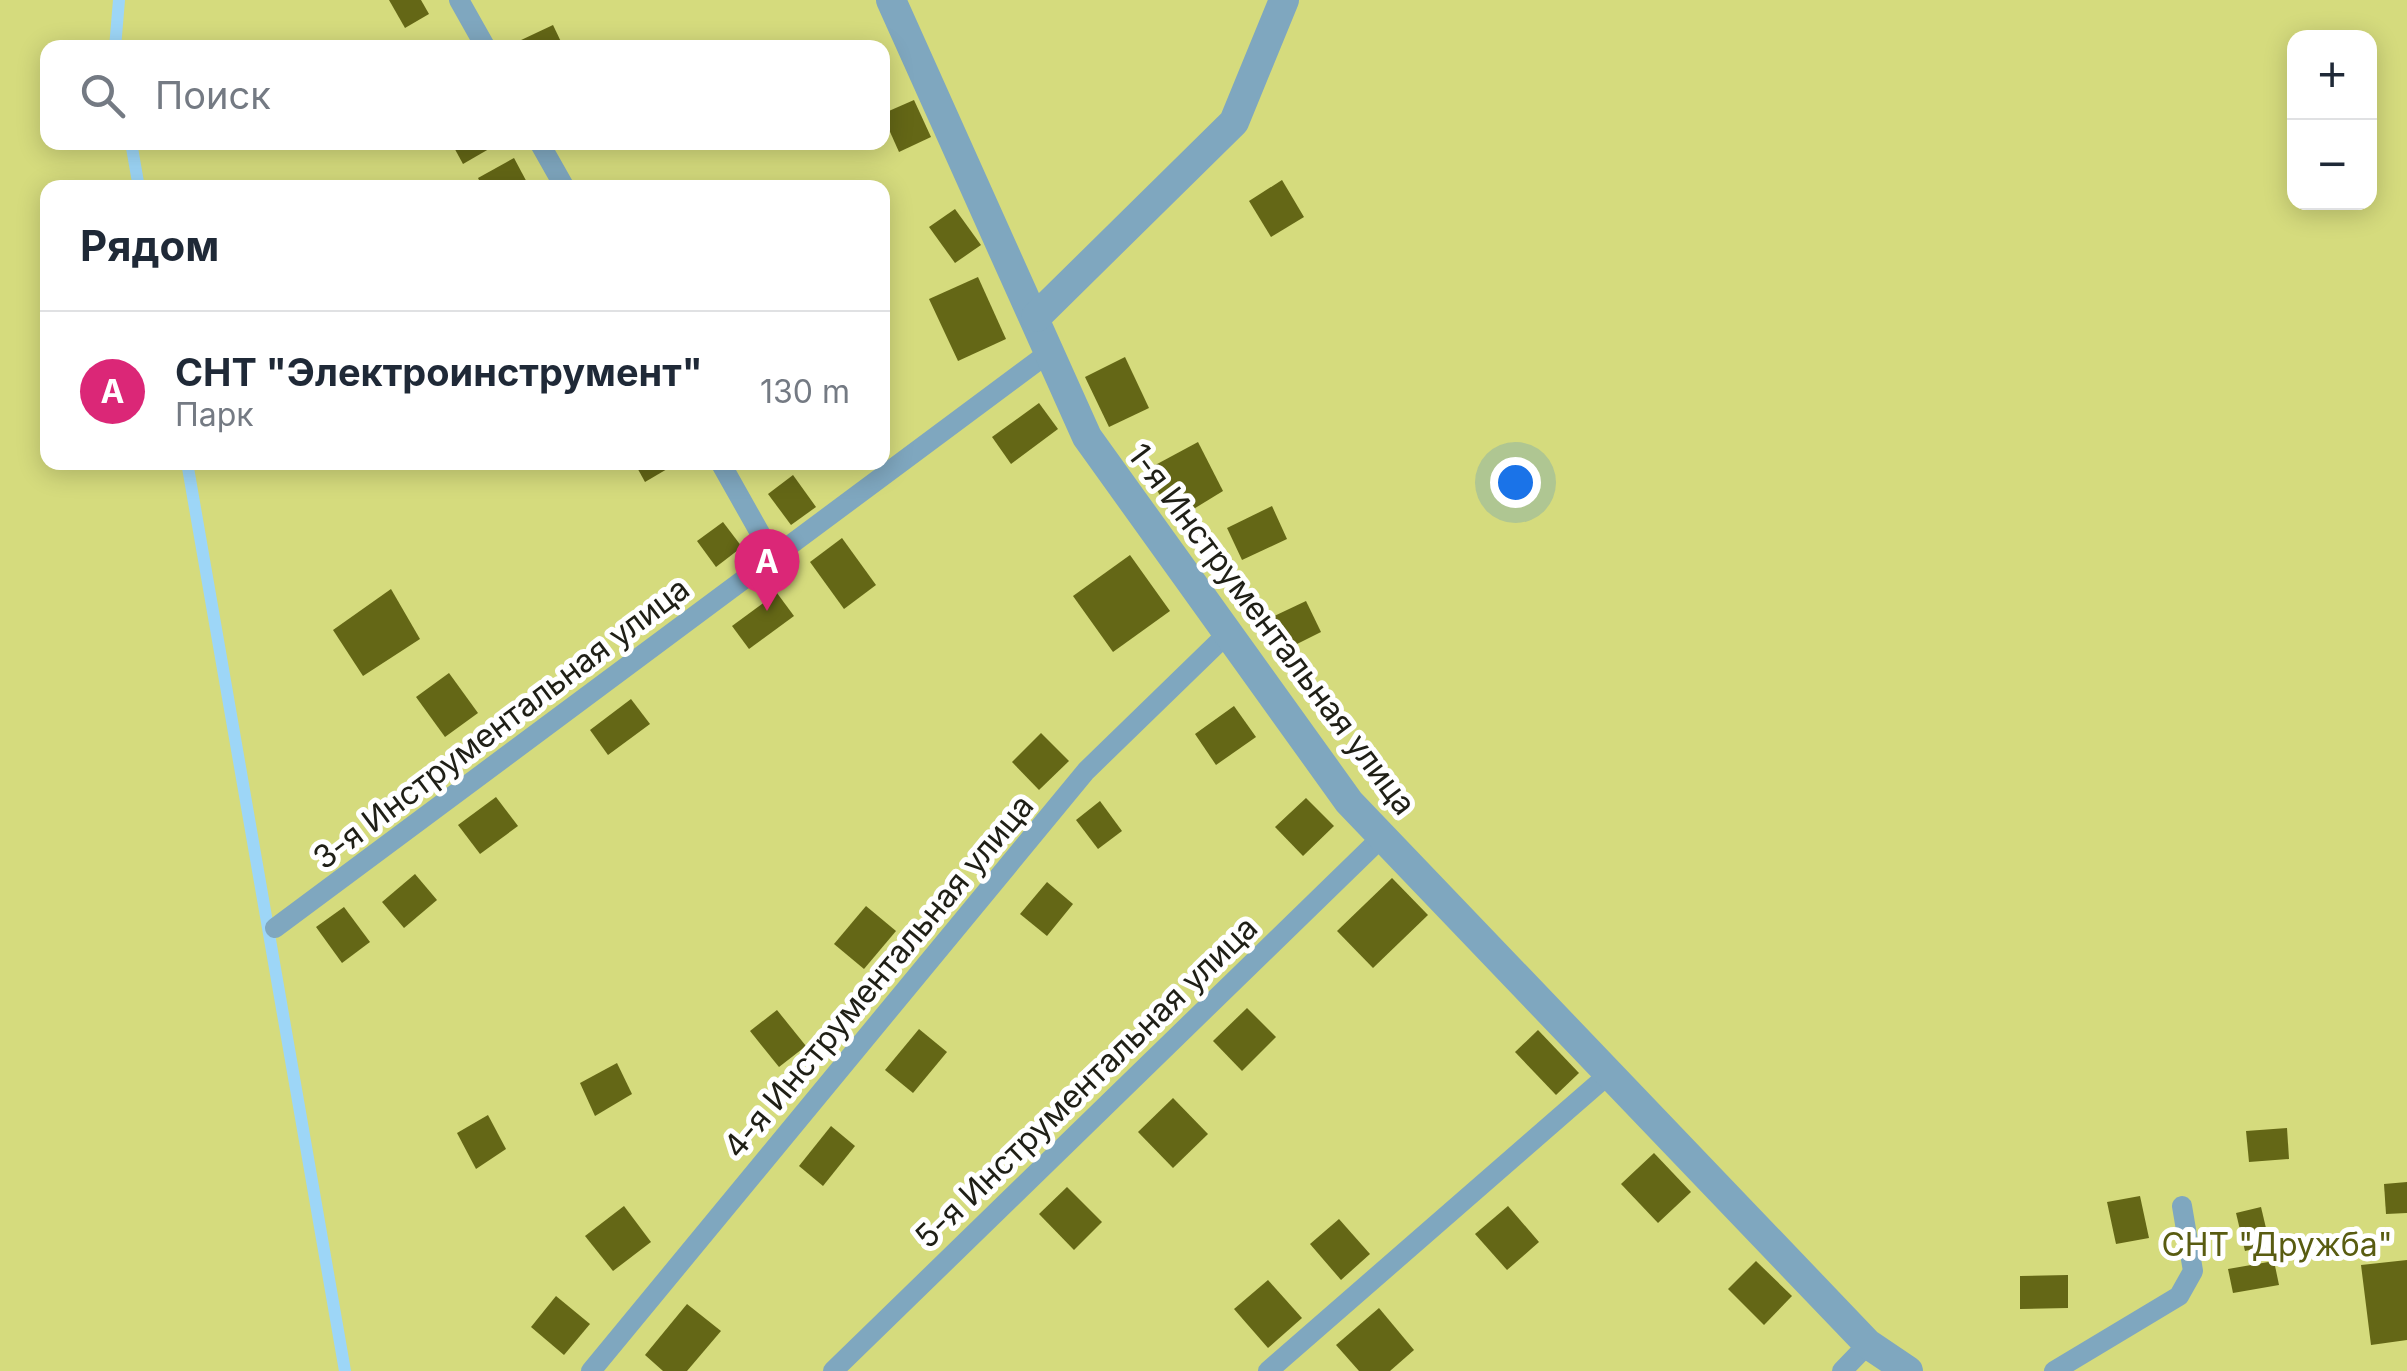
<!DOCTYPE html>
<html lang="ru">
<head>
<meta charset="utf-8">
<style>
  body { margin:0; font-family:Inter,sans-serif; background:#f6f6f7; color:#1f2937 }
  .controls { position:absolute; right:30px; top:30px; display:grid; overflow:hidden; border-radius:20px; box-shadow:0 5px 25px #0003 }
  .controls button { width:90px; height:90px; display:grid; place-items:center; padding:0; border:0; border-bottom:2px solid #e0e1e3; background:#fff; color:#1f2937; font:50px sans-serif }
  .you { position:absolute; left:1515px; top:482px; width:35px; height:35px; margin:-25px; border:8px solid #fff; border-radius:50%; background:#1a73e8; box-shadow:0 0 0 15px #1a73e833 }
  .badge { display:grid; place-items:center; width:65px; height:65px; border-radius:50%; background:#db2777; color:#fff; font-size:32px; font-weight:700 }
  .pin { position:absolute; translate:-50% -82px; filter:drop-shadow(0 2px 5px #0008) }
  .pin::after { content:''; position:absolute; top:52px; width:35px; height:30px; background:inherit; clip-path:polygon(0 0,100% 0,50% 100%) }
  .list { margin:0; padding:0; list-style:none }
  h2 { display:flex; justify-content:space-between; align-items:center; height:130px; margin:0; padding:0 40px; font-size:42px }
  h2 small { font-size:32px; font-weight:400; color:#747a83 }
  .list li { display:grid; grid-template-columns:65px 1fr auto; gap:30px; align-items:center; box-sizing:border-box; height:160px; padding:0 40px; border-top:2px solid #e0e1e3 }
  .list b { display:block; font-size:38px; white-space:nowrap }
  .list p { margin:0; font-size:32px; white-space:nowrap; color:#747a83 }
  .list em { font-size:32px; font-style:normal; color:#747a83 }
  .icon { flex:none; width:55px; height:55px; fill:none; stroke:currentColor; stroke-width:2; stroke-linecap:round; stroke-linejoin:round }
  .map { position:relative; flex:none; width:2407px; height:1371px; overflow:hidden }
  .search { position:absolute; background:#fff; box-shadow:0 5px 25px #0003; left:40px; top:40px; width:850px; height:110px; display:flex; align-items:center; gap:25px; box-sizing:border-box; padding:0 35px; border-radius:20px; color:#747a83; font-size:38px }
  .panel { position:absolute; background:#fff; box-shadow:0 5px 25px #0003; left:40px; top:180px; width:850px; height:290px; border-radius:20px }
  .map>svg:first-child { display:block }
</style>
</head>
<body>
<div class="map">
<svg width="2407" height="1371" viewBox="0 0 2407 1371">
  <rect width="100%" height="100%" fill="#e5e7ce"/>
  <path fill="#d5db7d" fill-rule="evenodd" d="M0 0H2407V1371H0ZM2294 38H2370V202H2294ZM48 48H882V142H48ZM48 188H882V462H48Z"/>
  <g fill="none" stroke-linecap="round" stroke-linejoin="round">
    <g stroke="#9dd6f7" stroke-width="12">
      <polyline points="115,48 119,0"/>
      <polyline points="131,142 139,188"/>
      <polyline points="187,462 345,1371"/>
    </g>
  </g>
  <g fill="#646716">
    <polygon points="389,0 421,0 429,14 405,28"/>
    <polygon points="553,25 564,48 523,48 519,41"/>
    <polygon points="914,100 931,137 899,152 882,114"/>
    <polygon points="451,142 501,142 463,164"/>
    <polygon points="514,158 530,188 483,188 478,178"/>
    <polygon points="1282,180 1304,217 1271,237 1249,201"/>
    <polygon points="955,209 981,245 955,263 929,227"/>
    <polygon points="978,277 1006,339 958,361 929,299"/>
    <polygon points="1125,357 1149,408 1109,427 1085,377"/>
    <polygon points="1039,403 1058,429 1011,464 992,437"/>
    <polygon points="1198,442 1223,491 1174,521 1146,470"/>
    <polygon points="634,462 679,462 645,482"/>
    <polygon points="793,475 816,507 791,525 768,494"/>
    <polygon points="1272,506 1287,539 1242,560 1227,528"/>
    <polygon points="723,522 742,547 716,567 697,541"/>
    <polygon points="842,538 876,585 844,609 810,562"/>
    <polygon points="1130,555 1170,611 1113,652 1073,596"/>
    <polygon points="391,589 420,639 363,676 333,630"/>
    <polygon points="777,593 794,616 749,649 732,626"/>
    <polygon points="1306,601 1321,632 1285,650 1270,618"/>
    <polygon points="449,673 478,713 445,737 416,697"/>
    <polygon points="631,699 650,724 608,755 590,730"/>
    <polygon points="1234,706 1256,737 1216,765 1195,734"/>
    <polygon points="1041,733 1069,761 1039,790 1012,762"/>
    <polygon points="496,797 518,826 480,854 458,825"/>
    <polygon points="1306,798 1334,826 1303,856 1275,827"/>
    <polygon points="1100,801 1122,831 1098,849 1076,820"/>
    <polygon points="415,874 437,900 404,928 382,902"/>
    <polygon points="1392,878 1428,915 1373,968 1337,931"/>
    <polygon points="1047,882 1073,904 1047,936 1020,914"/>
    <polygon points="866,906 896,931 864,969 834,944"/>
    <polygon points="344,907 370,942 342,963 316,927"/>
    <polygon points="1247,1008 1276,1037 1242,1071 1213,1041"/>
    <polygon points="777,1010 806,1046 779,1067 750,1031"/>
    <polygon points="919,1029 947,1052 913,1093 885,1070"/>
    <polygon points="1538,1030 1579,1073 1556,1095 1515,1052"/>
    <polygon points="617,1063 632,1094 595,1116 580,1083"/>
    <polygon points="1173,1098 1208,1134 1173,1168 1138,1132"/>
    <polygon points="488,1115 506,1149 476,1169 457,1133"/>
    <polygon points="831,1126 855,1146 823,1186 799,1166"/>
    <polygon points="2287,1128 2289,1159 2249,1162 2246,1131"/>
    <polygon points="1654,1153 1691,1192 1658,1223 1621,1184"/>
    <polygon points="2407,1182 2407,1213 2386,1214 2384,1184"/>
    <polygon points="1067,1187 1102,1222 1074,1250 1039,1214"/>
    <polygon points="2140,1196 2149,1238 2116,1244 2107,1202"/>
    <polygon points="624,1206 651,1242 613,1271 585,1236"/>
    <polygon points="1508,1206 1539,1242 1507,1270 1475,1234"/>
    <polygon points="2261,1207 2270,1245 2245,1251 2236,1213"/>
    <polygon points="1339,1219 1370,1254 1341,1280 1310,1244"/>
    <polygon points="2407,1260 2407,1340 2371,1345 2361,1265"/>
    <polygon points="1756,1261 1792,1296 1764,1325 1728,1289"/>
    <polygon points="2274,1261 2279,1285 2233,1293 2228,1269"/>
    <polygon points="2068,1275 2068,1308 2020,1309 2020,1276"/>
    <polygon points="1268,1280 1302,1318 1268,1348 1234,1309"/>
    <polygon points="556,1296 590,1324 564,1355 531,1327"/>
    <polygon points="687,1304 721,1331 687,1371 663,1371 645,1355"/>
    <polygon points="1379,1308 1414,1350 1390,1371 1359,1371 1336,1345"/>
  </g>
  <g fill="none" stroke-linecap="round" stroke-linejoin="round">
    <g stroke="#7fa7bf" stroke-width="20">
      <polyline points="459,0 486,48"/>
      <polyline points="539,142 565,188"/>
      <polyline points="720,462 774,558"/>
      <polyline points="275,928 1051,351"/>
      <polyline points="591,1371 1086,771 1227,634"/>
      <polyline points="833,1371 1382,837"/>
      <polyline points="1268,1371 1609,1074"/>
      <polyline points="1842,1371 1868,1344"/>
      <polyline points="2054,1371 2179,1296 2193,1271 2182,1206"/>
    </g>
    <g stroke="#7fa7bf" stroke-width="30">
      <polyline points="891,0 1087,437 1349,802 1868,1344 1908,1371"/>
      <polyline points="1036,317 1234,122 1284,0"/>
    </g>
  </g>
  <g text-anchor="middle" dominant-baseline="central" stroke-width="10" stroke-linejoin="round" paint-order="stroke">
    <g font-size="32" fill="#1f1f16" stroke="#fff">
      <text transform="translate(1272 629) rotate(53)">1-я Инструментальная улица</text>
      <text transform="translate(501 723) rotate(-37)">3-я Инструментальная улица</text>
      <text transform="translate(878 976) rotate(-50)">4-я Инструментальная улица</text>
      <text transform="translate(1086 1082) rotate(-44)">5-я Инструментальная улица</text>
    </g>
    <g font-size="32" fill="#595c11" stroke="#fff">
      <text x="2277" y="1244">СНТ "Дружба"</text>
    </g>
  </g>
</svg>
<div class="controls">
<button>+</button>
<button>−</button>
</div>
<div class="you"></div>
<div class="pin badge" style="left:767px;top:611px">A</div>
<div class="search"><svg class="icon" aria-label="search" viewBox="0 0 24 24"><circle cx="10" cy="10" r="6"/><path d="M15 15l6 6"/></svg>Поиск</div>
<section class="panel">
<h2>Рядом<small></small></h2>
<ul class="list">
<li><span class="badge">A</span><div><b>СНТ &quot;Электроинструмент&quot;</b><p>Парк</p></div><em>130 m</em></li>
</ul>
</section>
</div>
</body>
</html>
